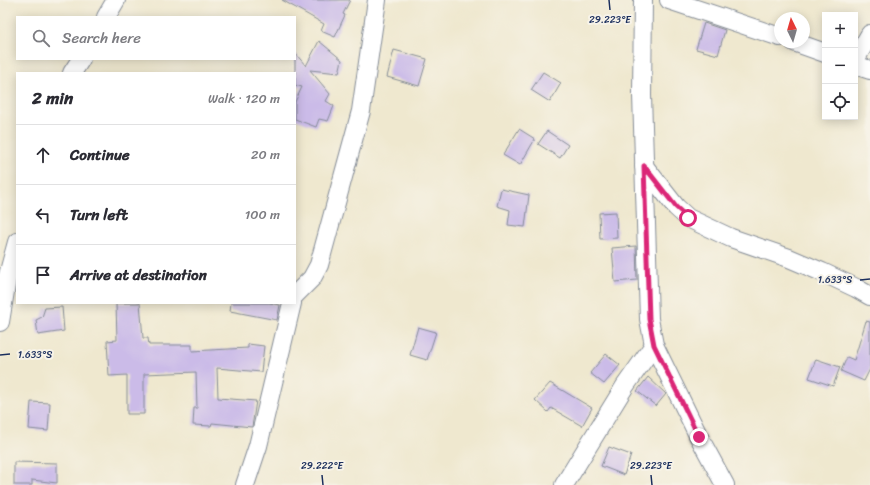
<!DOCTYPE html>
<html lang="en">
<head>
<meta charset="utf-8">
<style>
  body { margin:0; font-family:Sriracha,sans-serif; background:#f7f7f7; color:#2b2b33 }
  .controls { position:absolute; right:12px; top:12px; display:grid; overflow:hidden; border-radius:0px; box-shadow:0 2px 10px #0003 }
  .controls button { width:36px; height:36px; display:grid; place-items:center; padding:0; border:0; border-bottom:1px solid #e1e1e2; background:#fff; color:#2b2b33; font:20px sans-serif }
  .compass { position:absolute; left:774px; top:12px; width:36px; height:36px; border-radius:50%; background:#fff; box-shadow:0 2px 10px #0003; rotate:355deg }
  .stop { position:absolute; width:12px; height:12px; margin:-9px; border:3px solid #db2777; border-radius:50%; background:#fff }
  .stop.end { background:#db2777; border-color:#fff; box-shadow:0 1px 4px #0008 }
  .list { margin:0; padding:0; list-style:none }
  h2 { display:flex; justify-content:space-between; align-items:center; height:52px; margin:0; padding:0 16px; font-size:17px }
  h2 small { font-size:13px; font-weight:400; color:#7c7c81 }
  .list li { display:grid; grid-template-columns:26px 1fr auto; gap:12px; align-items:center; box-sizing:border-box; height:60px; padding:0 16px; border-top:1px solid #e1e1e2 }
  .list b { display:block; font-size:15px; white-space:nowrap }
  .list em { font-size:13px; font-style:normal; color:#7c7c81 }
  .icon { flex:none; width:22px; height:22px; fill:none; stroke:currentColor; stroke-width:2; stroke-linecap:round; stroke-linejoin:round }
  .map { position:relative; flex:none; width:870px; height:485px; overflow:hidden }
  .search { position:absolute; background:#fff; box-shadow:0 2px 10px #0003; left:16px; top:16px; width:280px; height:44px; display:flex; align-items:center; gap:10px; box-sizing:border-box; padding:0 14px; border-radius:0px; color:#7c7c81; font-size:15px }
  .panel { position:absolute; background:#fff; box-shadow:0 2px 10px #0003; left:16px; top:72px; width:280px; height:232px; border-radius:0px }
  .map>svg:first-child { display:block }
</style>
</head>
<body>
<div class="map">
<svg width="870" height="485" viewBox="0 0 870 485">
  <rect width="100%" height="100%" fill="#f7f3e8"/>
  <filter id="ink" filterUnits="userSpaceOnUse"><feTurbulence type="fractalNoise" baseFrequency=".025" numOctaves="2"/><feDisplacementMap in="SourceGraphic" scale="8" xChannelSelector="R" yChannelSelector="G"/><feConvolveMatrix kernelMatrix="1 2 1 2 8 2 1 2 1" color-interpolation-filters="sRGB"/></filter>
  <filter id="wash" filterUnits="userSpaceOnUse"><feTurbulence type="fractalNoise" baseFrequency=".012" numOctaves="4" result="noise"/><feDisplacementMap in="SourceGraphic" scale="16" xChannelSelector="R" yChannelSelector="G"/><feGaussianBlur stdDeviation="0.9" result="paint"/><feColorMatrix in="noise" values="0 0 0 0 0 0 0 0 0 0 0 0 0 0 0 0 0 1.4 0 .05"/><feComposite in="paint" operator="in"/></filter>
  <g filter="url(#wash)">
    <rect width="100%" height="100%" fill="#efe8cf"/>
    <g id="blocks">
      <g fill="#cbbbe8">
        <polygon points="282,0 350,0 343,14 345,15 335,37 321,31 324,24"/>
        <polygon points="704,23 725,30 718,55 696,49"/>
        <polygon points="319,41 342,60 339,73 310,70 330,94 326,101 334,106 328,121 319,119 316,127 295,119 295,102 302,87 295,85 295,53 306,66"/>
        <polygon points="394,50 427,59 419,86 387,77"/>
        <polygon points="543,72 561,83 550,102 531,90"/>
        <polygon points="519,129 535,139 520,165 503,155"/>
        <polygon points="547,131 568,145 560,158 538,144"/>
        <polygon points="501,189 529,195 525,227 508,225 510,210 497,206"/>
        <polygon points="616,212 617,238 600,239 599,213"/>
        <polygon points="636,246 637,280 615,282 612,248"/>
        <polygon points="116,303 140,303 143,338 148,338 149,345 192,345 192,351 248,348 248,344 264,346 261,372 217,368 218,398 256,401 252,427 212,423 211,426 193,425 194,408 197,408 196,372 144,374 144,414 127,414 127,375 109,376 107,341 117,340"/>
        <polygon points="231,303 269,303 280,305 277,320 230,311"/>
        <polygon points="62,307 64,331 38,335 36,320 42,317 45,308"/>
        <polygon points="866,321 870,322 870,369 864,381 841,371 847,357 854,360"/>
        <polygon points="418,327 436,332 427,360 410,355"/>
        <polygon points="606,354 620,365 604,384 590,373"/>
        <polygon points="816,359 840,367 833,386 809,378"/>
        <polygon points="648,377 666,394 656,406 637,391"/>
        <polygon points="550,383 592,408 582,426 551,408 548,412 535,400"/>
        <polygon points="31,402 50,403 48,431 29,429"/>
        <polygon points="609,447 631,455 624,475 601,466"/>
        <polygon points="14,462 57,463 57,483 32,480 32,485 14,485"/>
      </g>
    </g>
  </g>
  <g filter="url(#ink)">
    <use href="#blocks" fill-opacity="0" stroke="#858c96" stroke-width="1"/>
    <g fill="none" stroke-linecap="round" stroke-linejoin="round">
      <g stroke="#858c96" stroke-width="20">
        <g id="street">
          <polyline points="643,0 642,95 649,319 654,345 699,437 725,485"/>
          <polyline points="669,0 780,37"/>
          <polyline points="106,17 116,0"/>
          <polyline points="794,42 825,53"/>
          <polyline points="855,60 870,34"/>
          <polyline points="855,65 870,70"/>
          <polyline points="72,73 81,59"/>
          <polyline points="644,166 676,207 688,218 731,238 789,258 822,272 856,288 870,296"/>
          <polyline points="295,295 312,278 319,265 361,111 377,0"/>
          <polyline points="0,322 7,279 17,242"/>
          <polyline points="245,485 258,446 292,303"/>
          <polyline points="564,485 625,386 654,345"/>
        </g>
      </g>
      <use href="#street" stroke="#fff" stroke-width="18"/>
    </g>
  </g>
  <g fill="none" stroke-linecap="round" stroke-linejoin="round" filter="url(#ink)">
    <polyline stroke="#db2777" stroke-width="5" points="688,218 676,207 644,166 649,319 654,345 699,437"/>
  </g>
  <path fill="none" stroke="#1b2f5e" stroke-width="1.5" d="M609 0 610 10M860 280 870 279M0 355 10 354M322 475 323 485M651 475 652 485"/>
  <g font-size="10" text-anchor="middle" fill="#1b2f5e" stroke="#f7f3e8" stroke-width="4" stroke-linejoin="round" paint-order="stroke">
    <text x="610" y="23">29.223°E</text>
    <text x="835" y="283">1.633°S</text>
    <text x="35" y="358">1.633°S</text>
    <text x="322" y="469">29.222°E</text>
    <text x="651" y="469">29.223°E</text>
  </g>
</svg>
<div class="controls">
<button>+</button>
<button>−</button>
<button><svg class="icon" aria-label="locate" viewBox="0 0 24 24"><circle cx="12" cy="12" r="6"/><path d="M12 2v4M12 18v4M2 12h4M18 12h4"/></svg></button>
</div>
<svg class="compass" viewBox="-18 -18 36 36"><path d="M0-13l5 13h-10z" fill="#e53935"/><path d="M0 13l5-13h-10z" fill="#7c7c81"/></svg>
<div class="stop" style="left:688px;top:218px"></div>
<div class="stop end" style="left:699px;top:437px"></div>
<div class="search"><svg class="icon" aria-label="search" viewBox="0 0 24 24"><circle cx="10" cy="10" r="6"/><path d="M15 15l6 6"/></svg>Search here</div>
<section class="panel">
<h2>2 min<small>Walk · 120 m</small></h2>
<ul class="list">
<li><svg class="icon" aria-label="ahead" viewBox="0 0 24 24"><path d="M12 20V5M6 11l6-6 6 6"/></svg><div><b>Continue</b></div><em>20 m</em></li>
<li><svg class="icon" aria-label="left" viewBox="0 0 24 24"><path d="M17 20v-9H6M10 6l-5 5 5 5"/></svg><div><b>Turn left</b></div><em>100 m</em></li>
<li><svg class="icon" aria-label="arrive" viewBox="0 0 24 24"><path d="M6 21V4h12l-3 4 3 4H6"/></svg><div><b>Arrive at destination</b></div></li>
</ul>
</section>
</div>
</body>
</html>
